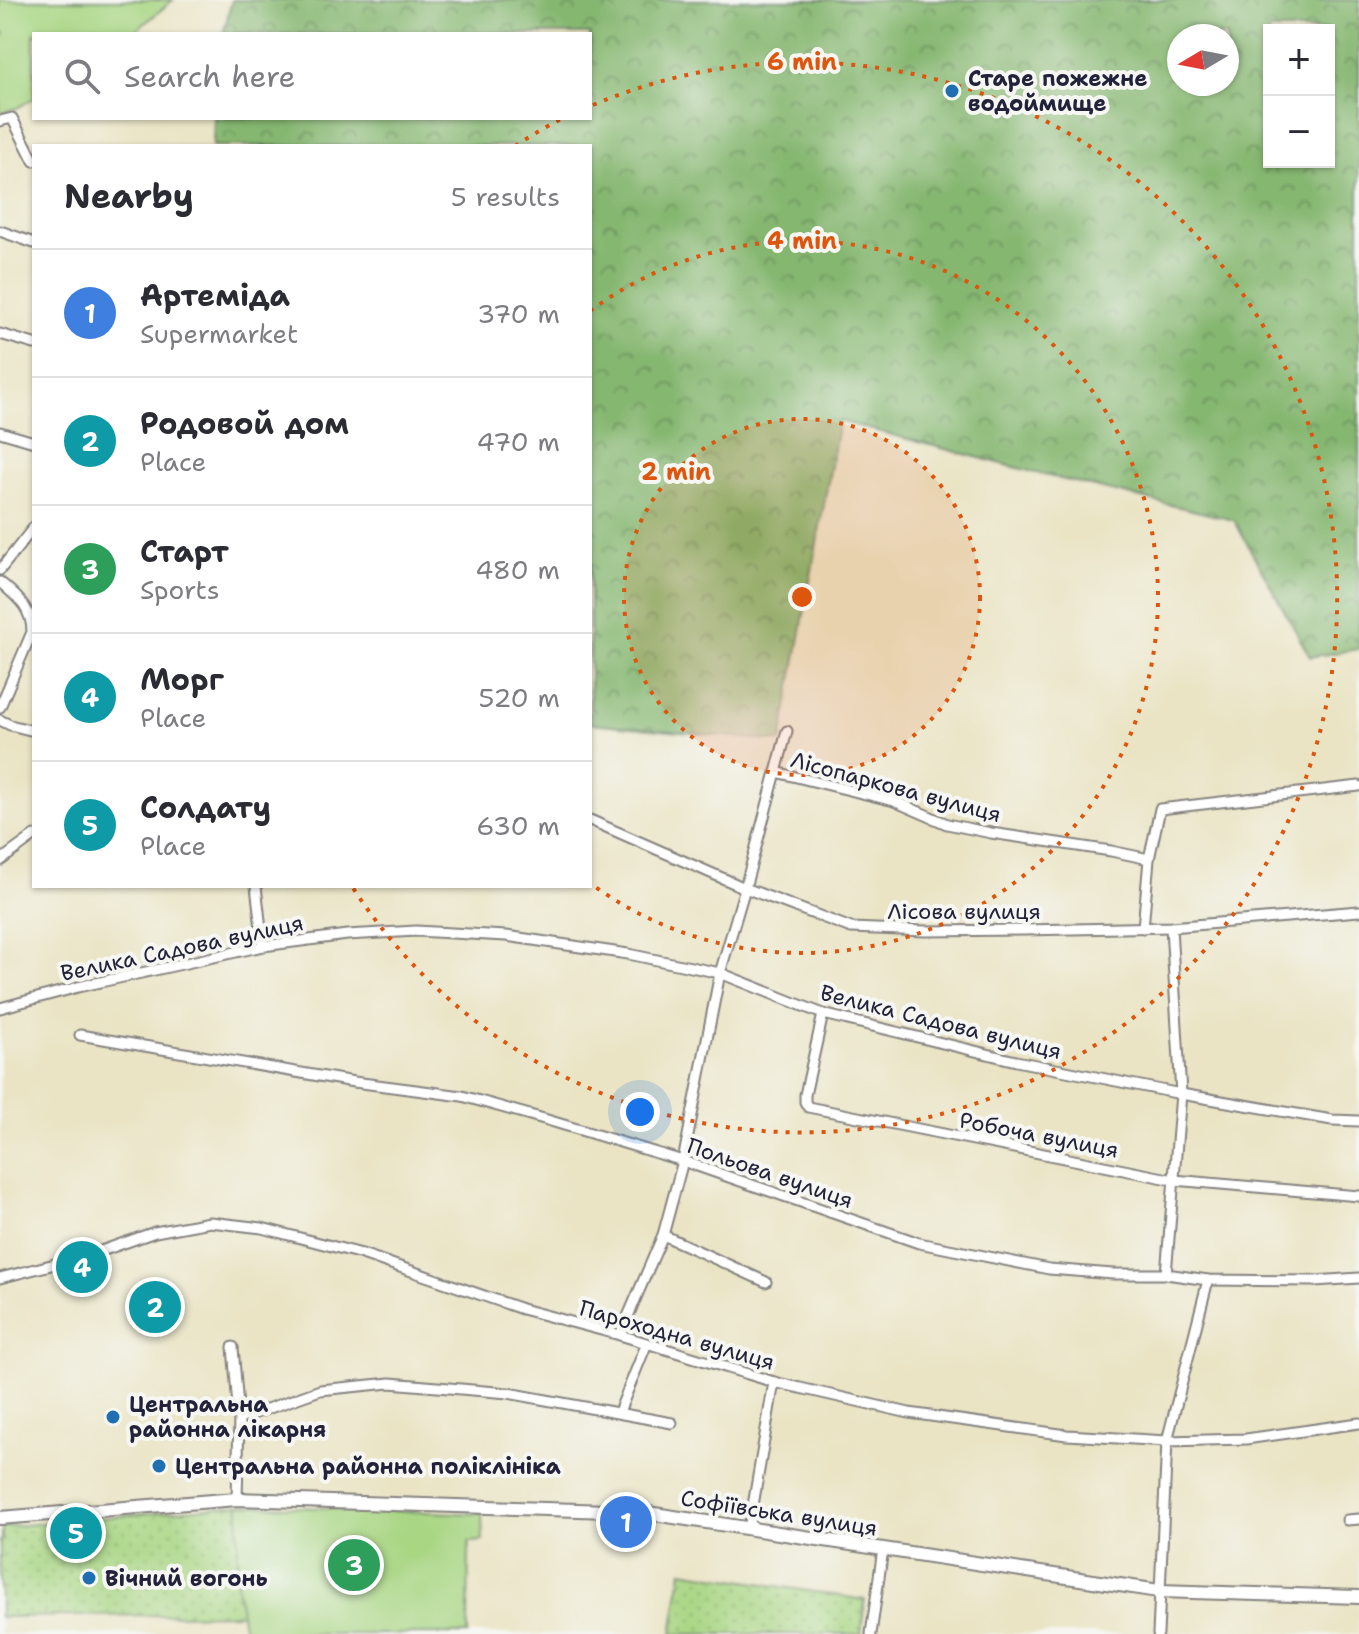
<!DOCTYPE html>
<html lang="en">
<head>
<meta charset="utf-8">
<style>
  body { margin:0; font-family:"Shantell Sans",sans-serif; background:#f2f2f3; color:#2b2b33 }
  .controls { position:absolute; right:24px; top:24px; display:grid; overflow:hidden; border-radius:0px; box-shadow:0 2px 6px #0004 }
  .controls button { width:72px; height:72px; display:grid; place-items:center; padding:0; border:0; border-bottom:2px solid #e1e1e2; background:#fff; color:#2b2b33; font:40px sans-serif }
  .compass { position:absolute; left:1167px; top:24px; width:72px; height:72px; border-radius:50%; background:#fff; box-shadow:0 2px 6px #0004; rotate:260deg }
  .you { position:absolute; left:640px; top:1112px; width:28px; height:28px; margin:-20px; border:6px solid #fff; border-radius:50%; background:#1a73e8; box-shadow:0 0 0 12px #1a73e833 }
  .badge { display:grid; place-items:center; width:52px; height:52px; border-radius:50%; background:#1f6fb2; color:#fff; font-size:26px; font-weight:700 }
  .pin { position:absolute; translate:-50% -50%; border:4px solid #fff; box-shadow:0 2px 8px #0006 }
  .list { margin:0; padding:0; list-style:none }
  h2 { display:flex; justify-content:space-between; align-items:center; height:104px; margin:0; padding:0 32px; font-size:34px }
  h2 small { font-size:26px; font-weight:400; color:#7c7c81 }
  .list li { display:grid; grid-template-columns:52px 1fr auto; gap:24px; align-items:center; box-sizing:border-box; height:128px; padding:0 32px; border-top:2px solid #e1e1e2 }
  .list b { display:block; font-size:30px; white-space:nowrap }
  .list p { margin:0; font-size:26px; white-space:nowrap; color:#7c7c81 }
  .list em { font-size:26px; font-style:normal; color:#7c7c81 }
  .icon { flex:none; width:44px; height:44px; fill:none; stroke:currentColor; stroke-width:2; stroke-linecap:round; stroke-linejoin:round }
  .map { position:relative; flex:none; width:1359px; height:1634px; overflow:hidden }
  .search { position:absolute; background:#fff; box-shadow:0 2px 6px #0004; left:32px; top:32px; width:560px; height:88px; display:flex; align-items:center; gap:20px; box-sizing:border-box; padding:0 28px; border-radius:0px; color:#7c7c81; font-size:30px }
  .panel { position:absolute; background:#fff; box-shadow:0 2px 6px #0004; left:32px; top:144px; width:560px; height:744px; border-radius:0px }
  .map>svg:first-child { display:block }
</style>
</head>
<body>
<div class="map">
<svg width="1359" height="1634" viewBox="0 0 1359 1634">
  <defs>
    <pattern id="forest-crowns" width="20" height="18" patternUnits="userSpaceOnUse" patternTransform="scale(2)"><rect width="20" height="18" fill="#86b771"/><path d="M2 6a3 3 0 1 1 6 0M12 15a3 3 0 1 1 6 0" fill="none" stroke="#6d945e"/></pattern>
    <pattern id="park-dots" width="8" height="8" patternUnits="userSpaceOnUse" patternTransform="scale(2)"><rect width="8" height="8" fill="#a8d683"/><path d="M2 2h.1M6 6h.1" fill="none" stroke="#90b772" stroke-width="1.8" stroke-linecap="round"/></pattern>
  </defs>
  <rect width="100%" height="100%" fill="#f6f6f2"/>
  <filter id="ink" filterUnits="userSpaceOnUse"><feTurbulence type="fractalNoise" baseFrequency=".0125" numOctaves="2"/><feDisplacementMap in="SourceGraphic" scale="16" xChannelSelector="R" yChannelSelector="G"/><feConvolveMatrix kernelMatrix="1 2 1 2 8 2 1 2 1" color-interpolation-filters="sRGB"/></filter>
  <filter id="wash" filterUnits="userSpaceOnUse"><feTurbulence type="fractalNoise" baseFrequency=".006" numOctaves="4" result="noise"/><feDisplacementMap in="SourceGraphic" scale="32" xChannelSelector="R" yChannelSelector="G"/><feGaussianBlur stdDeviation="1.8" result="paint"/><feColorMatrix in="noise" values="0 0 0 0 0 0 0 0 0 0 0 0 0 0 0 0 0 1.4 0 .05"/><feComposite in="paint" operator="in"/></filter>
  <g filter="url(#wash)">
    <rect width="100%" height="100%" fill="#eae4c4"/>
    <g fill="#a8d683" stroke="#657c5f" stroke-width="2">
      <polygon points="0,0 173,0 132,34 34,34 34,98 17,108 0,113 0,42 5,33 0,30"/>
      <polygon points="239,1505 482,1514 483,1541 469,1542 468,1634 244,1634 237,1587"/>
    </g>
    <path fill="url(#forest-crowns)" stroke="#546c56" stroke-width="2" fill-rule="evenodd" d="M232 0H1359V649L1310 657 1234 520 1052 477 839 421 781 742 590 723V146H213L214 118H590V34H223ZM1269 30H1329V162H1269ZM1179 36H1227V84H1179Z"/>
    <g fill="url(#park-dots)" stroke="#657c5f" stroke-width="2">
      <polygon points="239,1505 237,1587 241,1614 0,1617 0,1541 2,1540 2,1527"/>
      <polygon points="682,1571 865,1600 861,1634 672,1634"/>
    </g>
  </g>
  <g filter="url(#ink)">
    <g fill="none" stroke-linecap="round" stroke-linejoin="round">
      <g stroke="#868380" stroke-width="13">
        <g id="street">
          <polyline points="0,121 12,118 34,161"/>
          <polyline points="0,231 34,243"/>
          <polyline points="0,334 34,344"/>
          <polyline points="0,432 34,442"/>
          <polyline points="0,570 34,527"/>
          <path d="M0 582C17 597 32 608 32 632L0 707"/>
          <polyline points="0,720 10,725 34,731"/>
          <polyline points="776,772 894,801 947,824 991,833 1111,851 1149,859"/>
          <polyline points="590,820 745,888 851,928 925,931 1023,930 1171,927 1359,911"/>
          <polyline points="0,861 34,836"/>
          <polyline points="256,886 263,946"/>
          <polyline points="1143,928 1149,859 1160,809 1359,786"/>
          <polyline points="0,1008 78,987 263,946 347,935 416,931 506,936 628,954 720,973 823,1014 1016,1061 1181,1094 1332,1120 1359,1121"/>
          <polyline points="823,1014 805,1095 805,1102 808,1107 1174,1180 1359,1196"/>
          <polyline points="80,1035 354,1082 462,1096 544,1119 683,1161 919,1243 1049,1269 1113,1274 1166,1274 1208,1280 1315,1281 1359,1278"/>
          <polyline points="663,1235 766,1282"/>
          <polyline points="1166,1274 1181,1094 1171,927"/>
          <polyline points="0,1278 90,1255 155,1232 210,1222 262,1228 362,1254 522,1309 620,1335 774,1382 909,1413 1067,1435 1167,1441 1246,1439 1359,1423"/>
          <polyline points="620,1335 663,1235 683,1161 720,973 745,888 787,731"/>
          <polyline points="233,1347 239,1419 237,1499"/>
          <polyline points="619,1412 647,1343"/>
          <polyline points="239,1419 320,1390 390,1383 508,1393 672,1423"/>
          <polyline points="1347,1520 1359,1519"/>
          <polyline points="749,1529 774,1382"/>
          <polyline points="871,1634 883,1549"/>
          <polyline points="1158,1634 1167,1441 1208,1280"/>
        </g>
      </g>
      <g stroke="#868380" stroke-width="16">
        <polyline id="secondary" points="0,1518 237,1499 641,1512 1159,1591 1359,1597"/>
      </g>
      <use href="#street" stroke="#fff" stroke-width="9"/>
      <use href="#secondary" stroke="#fff" stroke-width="12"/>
    </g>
  </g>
  <circle cx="802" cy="597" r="178" fill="#de560e" fill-opacity=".12"/>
  <g fill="none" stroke="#de560e" stroke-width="4" stroke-dasharray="4 8">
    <circle cx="802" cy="597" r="178"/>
    <path d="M590 311A356 356 0 1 1 590 883"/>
    <path d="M515 146A535 535 0 0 1 563 118M593 105A535 535 0 1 1 353 888"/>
  </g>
  <g fill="#1f6fb2" stroke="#f6f6f2" stroke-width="3">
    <circle cx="952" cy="91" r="8"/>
    <circle cx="113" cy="1417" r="8"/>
    <circle cx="159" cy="1466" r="8"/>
    <circle cx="89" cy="1578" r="8"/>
  </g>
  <g text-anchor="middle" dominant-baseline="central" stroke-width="8" stroke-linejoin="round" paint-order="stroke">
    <g font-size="22" font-weight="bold" fill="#22223b" stroke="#f6f6f2" text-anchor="start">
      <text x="968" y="78">Старе пожежне<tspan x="968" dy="25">водоймище</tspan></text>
      <text x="129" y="1404">Центральна<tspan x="129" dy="25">районна лікарня</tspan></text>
      <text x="175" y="1466">Центральна районна поліклініка</text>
      <text x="105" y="1578">Вічний вогонь</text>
    </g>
    <g font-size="22" fill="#22223b" stroke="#f6f6f2">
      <text transform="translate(896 787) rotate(15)">Лісопаркова вулиця</text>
      <text x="964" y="911">Лісова вулиця</text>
      <text transform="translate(182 948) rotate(-12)">Велика Садова вулиця</text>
      <text transform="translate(941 1022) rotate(14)">Велика Садова вулиця</text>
      <text transform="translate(1039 1135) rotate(11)">Робоча вулиця</text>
      <text transform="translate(770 1173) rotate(19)">Польова вулиця</text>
      <text transform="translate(677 1335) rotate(16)">Пароходна вулиця</text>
      <text transform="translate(779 1513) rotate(9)">Софіївська вулиця</text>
    </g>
  </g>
  <circle cx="802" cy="597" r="12" fill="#de560e" stroke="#f6f6f2" stroke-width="4"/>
  <g font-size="24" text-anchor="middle" font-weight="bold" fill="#de560e" stroke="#f6f6f2" stroke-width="8" stroke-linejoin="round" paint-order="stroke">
    <text x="802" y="70">6 min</text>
    <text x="802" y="249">4 min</text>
    <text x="676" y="480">2 min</text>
  </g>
</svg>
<div class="controls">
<button>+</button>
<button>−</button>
</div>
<svg class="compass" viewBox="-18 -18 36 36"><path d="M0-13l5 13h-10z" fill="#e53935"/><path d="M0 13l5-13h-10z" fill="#7c7c81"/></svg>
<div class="you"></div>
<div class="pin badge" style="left:626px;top:1522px;background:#3f7fe0">1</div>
<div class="pin badge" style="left:155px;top:1307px;background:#0f9aa8">2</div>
<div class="pin badge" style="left:354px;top:1565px;background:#2e9e5b">3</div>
<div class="pin badge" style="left:82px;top:1267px;background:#0f9aa8">4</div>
<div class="pin badge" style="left:76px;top:1533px;background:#0f9aa8">5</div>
<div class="search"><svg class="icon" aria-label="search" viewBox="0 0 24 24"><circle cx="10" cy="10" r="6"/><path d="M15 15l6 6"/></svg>Search here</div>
<section class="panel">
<h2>Nearby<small>5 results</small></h2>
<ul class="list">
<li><span class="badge" style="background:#3f7fe0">1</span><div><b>Артеміда</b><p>Supermarket</p></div><em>370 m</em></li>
<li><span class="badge" style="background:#0f9aa8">2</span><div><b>Родовой дом</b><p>Place</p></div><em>470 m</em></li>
<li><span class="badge" style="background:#2e9e5b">3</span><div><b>Старт</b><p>Sports</p></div><em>480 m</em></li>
<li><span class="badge" style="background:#0f9aa8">4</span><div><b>Морг</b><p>Place</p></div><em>520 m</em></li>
<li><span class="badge" style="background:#0f9aa8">5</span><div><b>Солдату</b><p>Place</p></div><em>630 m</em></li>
</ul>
</section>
</div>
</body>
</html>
